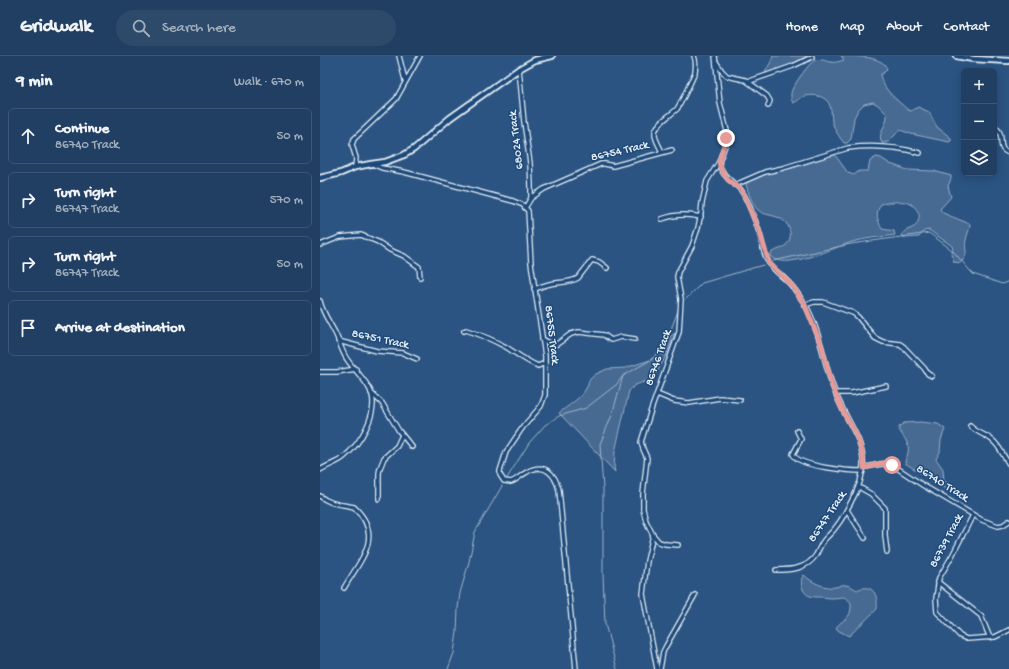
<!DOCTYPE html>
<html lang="en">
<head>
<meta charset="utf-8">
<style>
  body { margin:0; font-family:"Gochi Hand",sans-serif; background:#2d4a6b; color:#f1f3f6 }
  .controls { position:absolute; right:12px; top:12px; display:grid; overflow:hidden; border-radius:6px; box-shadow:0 2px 10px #0003 }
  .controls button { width:36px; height:36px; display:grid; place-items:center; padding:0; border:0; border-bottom:1px solid #3d5877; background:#203f62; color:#f1f3f6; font:20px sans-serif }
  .stop { position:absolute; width:12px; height:12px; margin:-9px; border:3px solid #e69b98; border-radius:50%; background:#fff }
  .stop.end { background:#e69b98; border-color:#fff; box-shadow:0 1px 4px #0008 }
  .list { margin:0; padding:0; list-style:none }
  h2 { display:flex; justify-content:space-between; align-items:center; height:52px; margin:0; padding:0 16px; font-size:17px }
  h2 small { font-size:13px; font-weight:400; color:#a2afbe }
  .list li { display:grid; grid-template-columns:26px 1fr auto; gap:12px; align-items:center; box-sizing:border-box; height:56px; margin:0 8px 8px; padding:0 8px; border:1px solid #3d5877; border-radius:6px }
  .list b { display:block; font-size:15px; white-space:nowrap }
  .list p { margin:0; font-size:13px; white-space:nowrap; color:#a2afbe }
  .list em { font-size:13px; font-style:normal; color:#a2afbe }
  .icon { flex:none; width:22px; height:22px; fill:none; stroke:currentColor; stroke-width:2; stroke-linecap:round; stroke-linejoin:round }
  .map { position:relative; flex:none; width:689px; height:613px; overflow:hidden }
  header { display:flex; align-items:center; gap:24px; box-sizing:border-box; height:56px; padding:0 20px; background:#203f62; border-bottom:1px solid #3d5877 }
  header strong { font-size:19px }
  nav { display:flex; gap:22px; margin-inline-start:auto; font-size:14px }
  .search { width:280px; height:36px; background:#2d4a6b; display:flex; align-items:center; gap:10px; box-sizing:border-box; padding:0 14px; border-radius:22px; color:#a2afbe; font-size:15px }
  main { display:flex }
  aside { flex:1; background:#203f62 }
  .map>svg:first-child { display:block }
</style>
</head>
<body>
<header>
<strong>Gridwalk</strong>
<div class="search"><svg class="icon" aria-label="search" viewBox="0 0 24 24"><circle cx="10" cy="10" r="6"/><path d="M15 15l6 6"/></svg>Search here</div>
<nav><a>Home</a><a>Map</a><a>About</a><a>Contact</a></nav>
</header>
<main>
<aside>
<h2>9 min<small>Walk · 670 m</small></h2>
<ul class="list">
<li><svg class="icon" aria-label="ahead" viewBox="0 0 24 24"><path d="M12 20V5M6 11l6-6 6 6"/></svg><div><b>Continue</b><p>86740 Track</p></div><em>50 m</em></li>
<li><svg class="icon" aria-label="right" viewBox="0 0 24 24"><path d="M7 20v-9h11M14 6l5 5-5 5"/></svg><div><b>Turn right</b><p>86747 Track</p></div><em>570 m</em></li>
<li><svg class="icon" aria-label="right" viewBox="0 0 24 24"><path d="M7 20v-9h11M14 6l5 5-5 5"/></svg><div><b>Turn right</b><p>86747 Track</p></div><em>50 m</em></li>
<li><svg class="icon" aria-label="arrive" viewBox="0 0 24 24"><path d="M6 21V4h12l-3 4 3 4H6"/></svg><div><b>Arrive at destination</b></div></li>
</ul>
</aside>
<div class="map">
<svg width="689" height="613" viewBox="0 0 689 613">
  <rect width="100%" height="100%" fill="#2b5482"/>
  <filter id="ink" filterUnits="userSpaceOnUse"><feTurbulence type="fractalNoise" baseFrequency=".025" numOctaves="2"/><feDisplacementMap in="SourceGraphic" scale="8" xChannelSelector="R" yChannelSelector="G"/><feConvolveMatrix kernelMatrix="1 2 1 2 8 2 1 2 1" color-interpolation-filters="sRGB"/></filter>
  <g filter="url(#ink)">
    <g fill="#476b93" stroke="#98aec6">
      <path d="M453 0H487L473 8 447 17H445C447 11 452 6 453 0Z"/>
      <path d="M521 0C534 0 566 0 567 14L560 19C564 35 576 43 588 54L591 55 598 51 609 56 617 71 631 82V85L629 86 591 78 580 74 568 86 562 87C556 78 568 69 567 58L558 49 553 46 544 48 538 54 534 62 531 83 527 87H524C519 81 514 73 512 65 511 60 512 55 510 50 507 40 495 38 486 40 481 40 478 46 473 47 471 43 470 39 472 34 475 27 489 7 495 4 500 2 507 6 511 6 515 7 520 5 524 4Z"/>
      <path d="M513 99H515L528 117 534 119 539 115H548L550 105 556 101 561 102 570 108 588 114 614 115 631 120V123L628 130 631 141 620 153 623 157 650 168C650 174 647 178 646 184 644 194 650 199 640 207L634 206 631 198 633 193 632 190 609 174 604 175 599 181 584 182 582 179C585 172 593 174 597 168 599 164 600 159 598 156 591 141 574 146 561 148 555 158 557 163 562 173L574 175 575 179C561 181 546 182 532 186 515 191 464 216 450 200L452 196C456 194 462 193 466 189 474 181 470 168 461 163 453 158 445 160 438 154 432 148 428 136 426 128 434 118 461 115 473 112 486 108 500 103 513 99Z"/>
      <path d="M355 277 346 300 336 318 330 324 315 329 309 335 295 396 294 411 295 416 239 357C250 348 267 339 269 324L276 318 287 313 305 312 330 304 344 293 351 280Z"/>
      <path d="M601 366 618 368 625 373 621 384 620 396 616 403 623 413 624 425 631 429 635 439 585 407C585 403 587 401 588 397 590 388 584 381 579 375V371L584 367Z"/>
      <path d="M484 519C491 526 505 533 516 531 520 530 521 528 525 529 530 529 533 532 537 534 539 533 541 532 543 532 556 530 558 544 557 553L529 580 519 575 516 572C522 562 532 565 531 547 525 538 521 542 512 542 508 542 504 541 499 541 491 541 485 540 482 531 481 526 481 522 484 519Z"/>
    </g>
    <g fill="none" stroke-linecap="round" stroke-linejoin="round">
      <g stroke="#a0b6cb" stroke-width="1">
        <polyline points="453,205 531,188 609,177 632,194 653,218 682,228 689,225"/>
        <polyline points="366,243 382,227 443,209"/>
        <polyline points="187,422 209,387 225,369 239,360 266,352 296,329 303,320 334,302 347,284 359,252"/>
        <polyline points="128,613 134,597 137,576 138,552 140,537 149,506 155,476 182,430"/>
        <polyline points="297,613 285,568 283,519 283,433 280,388 292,359 303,320"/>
      </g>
      <g stroke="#e8f1f8" stroke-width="6">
        <g id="street">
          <polyline points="79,0 85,24"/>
          <polyline points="396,6 402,15 407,20 430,25 473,10 492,1"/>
          <polyline points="199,13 204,66 210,107 211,130 211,142 205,152"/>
          <polyline points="427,25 447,40 450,45 448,50"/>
          <path d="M674 70C688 80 674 92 689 97"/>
          <path d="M342 96C340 91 335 84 335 78 334 69 351 59 357 53 361 47 373 22 375 16 376 10 376 5 374 0"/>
          <path d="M399 106C402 124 417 125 424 139 430 150 435 163 439 176 442 184 443 200 449 207 453 214 461 219 466 224 474 231 479 240 485 248 499 272 503 302 512 328 528 376 561 394 531 446 524 459 518 471 507 481 501 486 500 492 496 499 487 513 471 514 456 514"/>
          <path d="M52 108 62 112 84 116 193 145 203 149 208 155 211 207 225 300V339L221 350 203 371 186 396 180 415V419L184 425 191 426C197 424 201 419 207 416 225 406 235 418 239 434L256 613"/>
          <polyline points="35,111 36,102 32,89 34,83 76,43 100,0"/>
          <path d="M415 129 445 116 463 112 528 92C552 89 577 91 600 97"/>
          <polyline points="211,142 224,133 281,108 285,108 293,110 352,94"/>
          <path d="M342 163C355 158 368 158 381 161"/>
          <polyline points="0,189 20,181 41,179 58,186 70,194 84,200 99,211 100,221"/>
          <path d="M214 233C219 232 222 230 226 229 237 225 248 228 258 222L272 204 279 206 287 212"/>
          <path d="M0 245C3 259 12 269 17 281 21 290 23 299 29 306 36 316 46 324 51 336 59 357 40 388 24 401 17 407 8 409 0 414"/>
          <polyline points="485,249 494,246 503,246 533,257 538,261 555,282 563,286 580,288 584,291 604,312 608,318 612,320"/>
          <path d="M144 275 146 274C159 278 173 284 186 291 197 298 206 305 218 310L225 307"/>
          <polyline points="222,283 233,289 237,288 251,278 259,276 284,279 291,284 301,281 315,283"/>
          <polyline points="18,285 57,295 83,297 97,303"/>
          <polyline points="0,316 17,316 36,313"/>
          <polyline points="51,337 62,347 79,375 92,391"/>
          <polyline points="516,337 532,337 566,330"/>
          <polyline points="337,338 354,345 369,347 400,342 420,344"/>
          <path d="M650 370C657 377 665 378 672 384 680 390 683 400 689 408"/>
          <path d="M477 375 481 383 473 398C478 411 530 415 543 415"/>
          <path d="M544 411C559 410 562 404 577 412L604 430 662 464 678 470 683 469 689 465"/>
          <polyline points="539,431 551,438 565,452 565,480 567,496"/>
          <path d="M0 440C10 449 22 448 34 451 65 480 40 504 24 532"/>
          <polyline points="59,443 59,417 60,412 64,402 77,390 82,379"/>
          <polyline points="527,454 545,482"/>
          <polyline points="653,459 632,500 619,522 616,543 617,556 640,580 647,583 675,581 689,574"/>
          <polyline points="333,479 327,505 323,538 337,613"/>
          <polyline points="358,489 346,488 339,486 333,479 326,465 323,453 323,438 327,402 323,393 321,386 331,354 359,276 361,243 357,221 358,216 372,190 378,172 381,157 382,147 387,125 399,106 406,87 407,75 400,47 395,0"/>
          <polyline points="618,526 661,560 670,582"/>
          <polyline points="340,613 343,596 346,590 375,539"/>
        </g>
      </g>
      <g stroke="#e8f1f8" stroke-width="8">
        <g id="secondary">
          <polyline points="636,0 653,3 689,5"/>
          <polyline points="0,122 21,117 35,111 51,108 65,106 84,99 94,93 130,62 199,13 215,4 232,0"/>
        </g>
      </g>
      <use href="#street" stroke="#1f4a7a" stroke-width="3.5"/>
      <use href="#secondary" stroke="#1f4a7a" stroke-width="4.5"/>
    </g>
  </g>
  <g fill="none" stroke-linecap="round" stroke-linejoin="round" filter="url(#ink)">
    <polyline stroke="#e69b98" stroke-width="5" points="406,82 399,106 400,111 408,124 421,133 424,139 439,174 449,207 473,231 485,249 502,291 512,330 523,355 538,383 543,401 544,412 563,407 572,409"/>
  </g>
  <g text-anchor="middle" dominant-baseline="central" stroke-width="3" stroke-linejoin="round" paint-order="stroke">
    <g font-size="12" fill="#e8f1f8" stroke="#1f4a7a">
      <text transform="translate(197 84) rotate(-97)">68024 Track</text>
      <text transform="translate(300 96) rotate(-13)">86754 Track</text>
      <text transform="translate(231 279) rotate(83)">86755 Track</text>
      <text transform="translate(60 284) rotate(12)">86751 Track</text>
      <text transform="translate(339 302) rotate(-71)">86746 Track</text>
      <text transform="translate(622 428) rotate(32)">86740 Track</text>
      <text transform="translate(508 461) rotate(-56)">86747 Track</text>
      <text transform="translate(627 485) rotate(-62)">86739 Track</text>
    </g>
  </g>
</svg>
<div class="controls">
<button>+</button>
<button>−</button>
<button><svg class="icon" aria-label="layers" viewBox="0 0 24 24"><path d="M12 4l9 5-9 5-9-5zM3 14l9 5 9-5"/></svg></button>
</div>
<div class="stop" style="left:572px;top:409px"></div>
<div class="stop end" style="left:406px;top:82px"></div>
</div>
</main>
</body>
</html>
